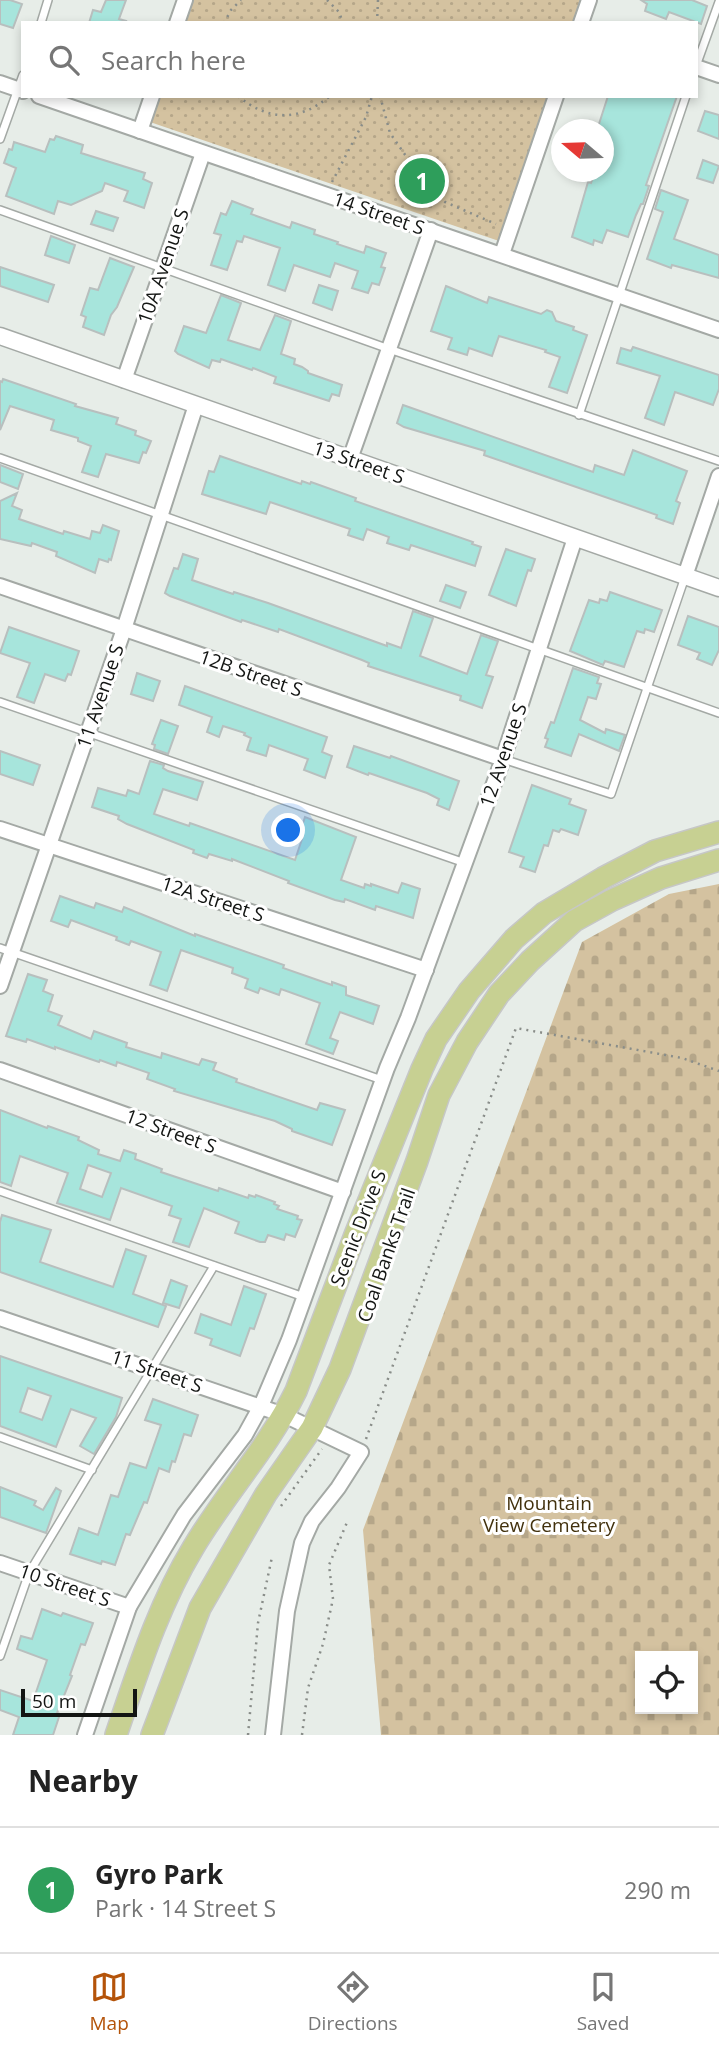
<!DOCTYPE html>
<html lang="en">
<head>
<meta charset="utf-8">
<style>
  body { margin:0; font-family:"Open Sans",sans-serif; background:#f2f2f2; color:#222 }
  .controls { position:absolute; right:21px; bottom:21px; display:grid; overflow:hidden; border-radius:0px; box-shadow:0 4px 10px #0003 }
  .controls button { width:63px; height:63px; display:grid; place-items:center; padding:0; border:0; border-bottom:2px solid #e0e0e0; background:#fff; color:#222; font:35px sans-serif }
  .compass { position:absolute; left:551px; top:119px; width:63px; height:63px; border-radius:50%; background:#fff; box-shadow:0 4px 10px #0003; rotate:289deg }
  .scale { position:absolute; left:21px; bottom:18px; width:116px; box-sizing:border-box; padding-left:7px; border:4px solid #131513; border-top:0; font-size:19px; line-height:24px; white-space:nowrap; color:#131513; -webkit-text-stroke:5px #fff; paint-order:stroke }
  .you { position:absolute; left:289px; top:831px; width:24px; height:24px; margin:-18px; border:5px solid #fff; border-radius:50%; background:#1a73e8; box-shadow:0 0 0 10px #1a73e833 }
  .badge { display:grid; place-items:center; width:46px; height:46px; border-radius:50%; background:#b45309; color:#fff; font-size:23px; font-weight:700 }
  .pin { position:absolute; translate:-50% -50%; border:4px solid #fff; box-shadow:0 2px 7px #0006 }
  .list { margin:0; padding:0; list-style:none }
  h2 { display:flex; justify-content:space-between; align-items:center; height:91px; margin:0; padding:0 28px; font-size:30px }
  h2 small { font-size:23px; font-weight:400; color:#767676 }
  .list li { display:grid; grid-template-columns:46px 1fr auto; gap:21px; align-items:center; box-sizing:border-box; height:126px; padding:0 28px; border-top:2px solid #e0e0e0 }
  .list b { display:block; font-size:26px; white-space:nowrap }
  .list p { margin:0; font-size:23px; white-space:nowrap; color:#767676 }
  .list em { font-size:23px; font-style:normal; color:#767676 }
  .icon { flex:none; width:38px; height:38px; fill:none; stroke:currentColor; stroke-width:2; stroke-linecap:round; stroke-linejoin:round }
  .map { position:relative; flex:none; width:719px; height:1735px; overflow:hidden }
  .search { position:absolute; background:#fff; box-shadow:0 4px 10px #0003; left:21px; right:21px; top:21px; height:77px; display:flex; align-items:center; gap:18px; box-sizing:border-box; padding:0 24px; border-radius:0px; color:#767676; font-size:26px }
  .sheet { height:217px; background:#fff }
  nav { display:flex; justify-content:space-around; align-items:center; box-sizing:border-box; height:98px; border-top:2px solid #e0e0e0; background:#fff; font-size:19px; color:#767676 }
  nav a { display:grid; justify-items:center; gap:4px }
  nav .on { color:#b45309 }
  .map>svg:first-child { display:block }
</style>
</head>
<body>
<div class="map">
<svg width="719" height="1735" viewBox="0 0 719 1735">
  <defs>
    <pattern id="cemetery-stones" width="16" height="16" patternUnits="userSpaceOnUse" patternTransform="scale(1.75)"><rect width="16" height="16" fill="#d4c2a0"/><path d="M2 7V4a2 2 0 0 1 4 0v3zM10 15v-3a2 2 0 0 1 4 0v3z" fill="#b5a689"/></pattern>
    <pattern id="park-dots" width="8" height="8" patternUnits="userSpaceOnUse" patternTransform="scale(1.75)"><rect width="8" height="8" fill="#d4c2a0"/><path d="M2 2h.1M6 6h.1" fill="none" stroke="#b5a689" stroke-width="1.8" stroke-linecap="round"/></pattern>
  </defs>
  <rect width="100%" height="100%" fill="#e7ede8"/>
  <path fill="url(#cemetery-stones)" fill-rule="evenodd" d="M719 884V1735H381L363 1530 582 942 669 894ZM640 1656H693V1709H640Z"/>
  <g fill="url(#park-dots)">
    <polygon points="191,0 582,0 574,23 184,23"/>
    <polygon points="159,96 549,96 499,241 150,122"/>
  </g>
  <g fill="#a7e5dc" stroke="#b8bfbe" stroke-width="2" fill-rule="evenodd">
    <polygon points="0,0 10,0 22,4 13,28 0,24"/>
    <polygon points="106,0 126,0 119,19 126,21 125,23 89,23 93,10 101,12"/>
    <polygon points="641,0 692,0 707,6 701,24 669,12 666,19 645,11 647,4"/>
    <polygon points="608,96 677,96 646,185 649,186 643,204 641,204 636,215 628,237 607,230 602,243 594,240 593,245 572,237 588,182 591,183 595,172 604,172 604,129 598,127"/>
    <polygon points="705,111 719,115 719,139 698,131"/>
    <polygon points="56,136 83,145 81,153 145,173 143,179 152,183 144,208 124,201 128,191 105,183 102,191 71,205 58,201 54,214 6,196 16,168 4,163 9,149 12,150 14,142 45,152 50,139 54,140"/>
    <polygon points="703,160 719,166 713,183 697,178"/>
    <polygon points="661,190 688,200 674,239 719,255 719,278 672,265 671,268 647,259 663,212 655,209"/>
    <polygon points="232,201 253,209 251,214 290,228 292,222 315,230 314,234 338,242 337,244 364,253 366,246 386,253 381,267 385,268 379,285 372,283 368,293 352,288 358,271 335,263 330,277 294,265 285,291 268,285 280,248 244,236 242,242 237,241 227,270 211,265 221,235 214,233 221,213 226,215"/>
    <polygon points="96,211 118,218 113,231 91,224"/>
    <polygon points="51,236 75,245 69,263 45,255"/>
    <polygon points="110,258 134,267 117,307 111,315 104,335 83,327 86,317 81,315 90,288 98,290"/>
    <polygon points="0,267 54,285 48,302 0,286"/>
    <polygon points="319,285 338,291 332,310 313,303"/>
    <polygon points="446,286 487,303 489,297 541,314 547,310 552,312 556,321 574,327 573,330 587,335 567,393 549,387 560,357 545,352 546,350 499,336 492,356 469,348 467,355 448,349 452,338 431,331"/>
    <polygon points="221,295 241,303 228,340 260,350 275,315 291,321 281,354 295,359 294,364 302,367 308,371 308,373 342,385 339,396 332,394 329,401 274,383 276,377 253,368 252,370 221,359 220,362 212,360 209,368 178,354 175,351 184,326 206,333"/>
    <polygon points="633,347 719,375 719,389 713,405 675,392 664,425 645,418 660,376 617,363 621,348 631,351"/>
    <polygon points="3,379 76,404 75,406 118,418 116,424 136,431 135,435 151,441 146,453 143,452 139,463 106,454 98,477 82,472 91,446 78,441 78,438 51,430 54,420 10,406 0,430 0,381 2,382"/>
    <polygon points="403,405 593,472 595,465 624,475 633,450 687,471 676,501 680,503 673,524 656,518 657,515 484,455 485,451 404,427 397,423"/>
    <polygon points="220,456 301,484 302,481 310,484 311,482 356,498 355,501 473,542 472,544 481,547 475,566 411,545 409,550 387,543 389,537 367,529 363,540 348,535 350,529 270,502 266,514 202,494 209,471 214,472"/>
    <polygon points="0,465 23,474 18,489 0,482"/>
    <polygon points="17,493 12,506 22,510 19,519 63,534 64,531 90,539 92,531 100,533 103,525 119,531 111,560 109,559 108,562 99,559 95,573 56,556 57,552 32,543 31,546 0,539 0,501"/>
    <polygon points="506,549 535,559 531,571 528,570 516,606 489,595"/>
    <polygon points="183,554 198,559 192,580 233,594 234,592 268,603 387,646 387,643 401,648 413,611 433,618 420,656 467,674 481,635 498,641 486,675 493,677 482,708 460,700 461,696 368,666 369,663 362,660 279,629 278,632 242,620 241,622 170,596 165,593 174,568 178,569"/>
    <polygon points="446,585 466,592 460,608 440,601"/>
    <polygon points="610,592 662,610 654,632 645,629 644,633 637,631 624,667 605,661 603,665 570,651 589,600 599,603 600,599 607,601"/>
    <polygon points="688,616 719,627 719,650 712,665 697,659 700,653 678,645"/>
    <polygon points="9,627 79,651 71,675 68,674 65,681 45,674 34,703 17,697 30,663 0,653"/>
    <polygon points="573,668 599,677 597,683 601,684 596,699 588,697 580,720 605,733 606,729 625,735 619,751 579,734 571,756 545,747 548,739 545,738 551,722 554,723"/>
    <polygon points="137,673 160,681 153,701 131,694"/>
    <polygon points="185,686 327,737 322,752 332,756 325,778 304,770 308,759 269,745 266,756 247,750 251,738 244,735 245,733 223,726 219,737 207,732 212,717 179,705"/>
    <polygon points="161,720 178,726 168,754 154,749 155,745 152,744"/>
    <polygon points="354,746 390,758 391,756 459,781 449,810 437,805 439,799 427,793 369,773 368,775 347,767"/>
    <polygon points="0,751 40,765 33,785 0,774"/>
    <polygon points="150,761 164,765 163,768 168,771 203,782 197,800 163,789 154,814 189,826 190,823 295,860 303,836 299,835 305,817 356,837 341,880 364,888 365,884 371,886 371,884 398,893 402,883 420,889 413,918 376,906 375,910 345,899 344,902 335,900 288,883 289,881 232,859 232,861 209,854 207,858 193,853 194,850 127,824 118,819 119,816 92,807 98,788 126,796 128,790 139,794"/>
    <polygon points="532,785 571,799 569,804 586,810 578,835 561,829 559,832 553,830 548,846 544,845 535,872 520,867 524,857 509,852"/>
    <polygon points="60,896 94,908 96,903 122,912 124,907 195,936 195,934 284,965 283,968 332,985 332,982 346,987 346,995 379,1006 373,1024 340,1012 330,1038 338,1041 333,1054 306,1044 320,1003 281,989 279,995 260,988 258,993 245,988 248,979 232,973 233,968 181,950 167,991 150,985 161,952 131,941 129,945 116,940 117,937 71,920 68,927 51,921"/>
    <polygon points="28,974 47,980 43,991 53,995 48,1011 62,1016 58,1025 91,1039 94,1031 127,1043 126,1047 161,1058 162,1053 199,1065 202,1059 216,1063 213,1070 237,1079 236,1082 317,1110 320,1103 345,1110 332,1145 292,1131 292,1129 275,1121 174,1091 175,1089 147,1079 149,1073 117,1062 116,1066 100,1060 99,1062 55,1047 55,1049 27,1039 26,1042 6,1036"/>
    <path d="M0 1110 47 1128 48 1126 79 1137 78 1140 99 1150 98 1154 120 1161 124 1150 136 1154 135 1159 162 1169 161 1172 218 1191 219 1188 248 1198 249 1195 255 1197 256 1195 275 1202 274 1204 279 1206 277 1209 298 1216 297 1219 302 1220 295 1237 286 1234 284 1240 268 1235 265 1242H260L235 1233 239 1222 204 1208 189 1247 173 1242 181 1219 169 1215 172 1206 121 1188 110 1220 76 1209 57 1203 68 1173 20 1156 11 1186 0 1182ZM88 1165 111 1173 102 1197 80 1189Z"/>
    <polygon points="2,1215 51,1230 40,1262 113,1287 126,1249 146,1256 133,1294 166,1306 158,1327 0,1272 0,1222"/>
    <polygon points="171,1280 187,1286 179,1308 163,1303"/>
    <polygon points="244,1286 266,1294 254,1329 250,1328 240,1356 210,1345 212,1339 195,1333 201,1314 231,1325"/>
    <path d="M0 1356 122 1398 116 1417 94 1454 80 1446 96 1418 71 1409 56 1447 0 1426ZM28 1388 51 1396 42 1420 20 1412Z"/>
    <polygon points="153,1399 198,1415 191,1436 184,1434 175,1462 172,1461 169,1472 159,1468 147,1503 144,1502 130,1535 126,1534 115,1565 102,1561 101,1564 70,1554 79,1528 98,1535 111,1495 118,1497 130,1463 146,1468 161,1425 145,1420"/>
    <polygon points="0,1487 36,1501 34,1505 43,1510 56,1488 61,1491 46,1533 0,1517"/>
    <polygon points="42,1609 61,1616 63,1613 93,1623 85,1645 81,1644 70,1675 72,1676 57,1713 60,1714 53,1735 13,1735 19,1717 0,1710 0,1690 33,1701 47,1660 17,1649 21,1636 32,1639"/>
  </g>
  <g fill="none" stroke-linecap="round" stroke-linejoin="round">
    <g stroke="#a4a9a5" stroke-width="10">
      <g id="service">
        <polyline points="41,23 48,0"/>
        <polyline points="696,66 719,2"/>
        <polyline points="0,139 23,75"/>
        <polyline points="0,210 389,349 719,461"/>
        <polyline points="579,415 686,96"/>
        <polyline points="0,458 719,713"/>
        <polyline points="0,702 465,863"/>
        <polyline points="503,759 611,794 685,577"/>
        <polyline points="0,948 382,1080"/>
        <polyline points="0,1191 304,1297"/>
        <polyline points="0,1437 92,1470"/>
        <polyline points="0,1656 29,1573 214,1266"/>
      </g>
    </g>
    <g stroke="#a4a9a5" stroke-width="18">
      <g id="minor">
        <polyline points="177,23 185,0"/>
        <polyline points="581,23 589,0"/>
        <polyline points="696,67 719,75"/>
        <polyline points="0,83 23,91"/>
        <polyline points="39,96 719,330"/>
        <polyline points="140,131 152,96"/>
        <polyline points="502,254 556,96"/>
        <polyline points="124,380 203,153"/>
        <polyline points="350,459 431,230"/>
        <polyline points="685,576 719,476"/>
        <polyline points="0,586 503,759"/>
        <polyline points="0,829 426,970"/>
        <polyline points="0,986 124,629 196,405"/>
        <polyline points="0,1070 343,1192"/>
        <polyline points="0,1318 284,1415 361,1452 338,1488 312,1521 302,1543 287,1611 273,1735"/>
        <polyline points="0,1563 129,1607"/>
        <polyline points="85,1735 129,1607 184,1515 245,1435 261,1406 289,1340 387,1068 408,1018 503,759 575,538"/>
      </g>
    </g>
    <g stroke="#a4a9a5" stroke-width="19">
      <polyline id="tertiary" points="0,336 719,588"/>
    </g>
    <g stroke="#c6c7c6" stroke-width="24">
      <g id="primary">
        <path d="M116 1735C138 1671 158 1606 193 1548 225 1494 268 1448 296 1391L355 1235 422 1069 436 1039 469 991 514 939 544 913 603 878 655 851 719 832"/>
        <polyline points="152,1735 200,1608 266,1494 312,1428 340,1369 417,1161 439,1095 467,1042 499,994 530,961 574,921 612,900 661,878 719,860"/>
      </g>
    </g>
    <g stroke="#898d89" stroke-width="2.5" stroke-dasharray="2 5" stroke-linecap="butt">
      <polyline points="327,0 339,12 343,23"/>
      <polyline points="224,23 231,10 241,0"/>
      <polyline points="377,23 378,0"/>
      <path d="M238 96C268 121 299 122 330 96"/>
      <polyline points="380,96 390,133 417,172 445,202 496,224"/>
      <polyline points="332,182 366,117 372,96"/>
      <polyline points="366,1439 516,1028 682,1058 719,1071"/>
      <polyline points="281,1506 322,1449"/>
      <polyline points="248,1735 258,1623 272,1557"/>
      <polyline points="302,1735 308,1688 323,1644 333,1599 329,1565 348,1520"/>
    </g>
    <use href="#service" stroke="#fff" stroke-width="7"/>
    <use href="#minor" stroke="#fff" stroke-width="14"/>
    <use href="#tertiary" stroke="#fff" stroke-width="16"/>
    <use href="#primary" stroke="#c7d092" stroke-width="21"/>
  </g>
  <g text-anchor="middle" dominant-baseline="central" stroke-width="6" stroke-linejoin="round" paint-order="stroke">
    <g font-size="19" fill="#131513" stroke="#fff">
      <text transform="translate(379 213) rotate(19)">14 Street S</text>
      <text transform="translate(163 266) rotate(-71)">10A Avenue S</text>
      <text transform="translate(359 462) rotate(19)">13 Street S</text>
      <text transform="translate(251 673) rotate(19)">12B Street S</text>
      <text transform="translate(100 696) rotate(-71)">11 Avenue S</text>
      <text transform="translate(503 755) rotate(-71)">12 Avenue S</text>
      <text transform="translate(213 899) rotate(18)">12A Street S</text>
      <text transform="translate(171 1131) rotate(20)">12 Street S</text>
      <text transform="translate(358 1228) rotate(-69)">Scenic Drive S</text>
      <text transform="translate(386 1255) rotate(-71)">Coal Banks Trail</text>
      <text transform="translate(157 1371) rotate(19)">11 Street S</text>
      <text transform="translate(65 1585) rotate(19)">10 Street S</text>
    </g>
    <g font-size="19" fill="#42310d" stroke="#fff">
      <text x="549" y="1503">Mountain<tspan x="549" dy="22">View Cemetery</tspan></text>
    </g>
  </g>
</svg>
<div class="controls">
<button><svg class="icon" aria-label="locate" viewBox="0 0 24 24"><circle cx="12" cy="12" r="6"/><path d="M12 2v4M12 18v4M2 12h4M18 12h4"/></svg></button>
</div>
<svg class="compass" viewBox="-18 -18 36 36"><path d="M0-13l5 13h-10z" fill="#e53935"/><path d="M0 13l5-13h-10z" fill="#767676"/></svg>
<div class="scale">50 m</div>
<div class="you"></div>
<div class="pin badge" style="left:422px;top:181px;background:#2e9e5b">1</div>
<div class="search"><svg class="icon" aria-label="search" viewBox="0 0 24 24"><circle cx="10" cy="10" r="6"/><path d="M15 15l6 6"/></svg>Search here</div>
</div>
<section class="sheet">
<h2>Nearby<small></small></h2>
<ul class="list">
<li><span class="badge" style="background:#2e9e5b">1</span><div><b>Gyro Park</b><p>Park · 14 Street S</p></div><em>290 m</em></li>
</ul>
</section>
<nav>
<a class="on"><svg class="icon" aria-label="map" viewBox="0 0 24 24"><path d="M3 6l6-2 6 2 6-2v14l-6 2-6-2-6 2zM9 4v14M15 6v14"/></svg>Map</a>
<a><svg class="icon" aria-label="directions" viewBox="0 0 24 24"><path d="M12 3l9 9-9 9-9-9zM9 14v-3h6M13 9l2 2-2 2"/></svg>Directions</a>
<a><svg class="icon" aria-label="saved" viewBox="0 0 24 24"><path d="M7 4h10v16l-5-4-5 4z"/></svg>Saved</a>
</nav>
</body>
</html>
